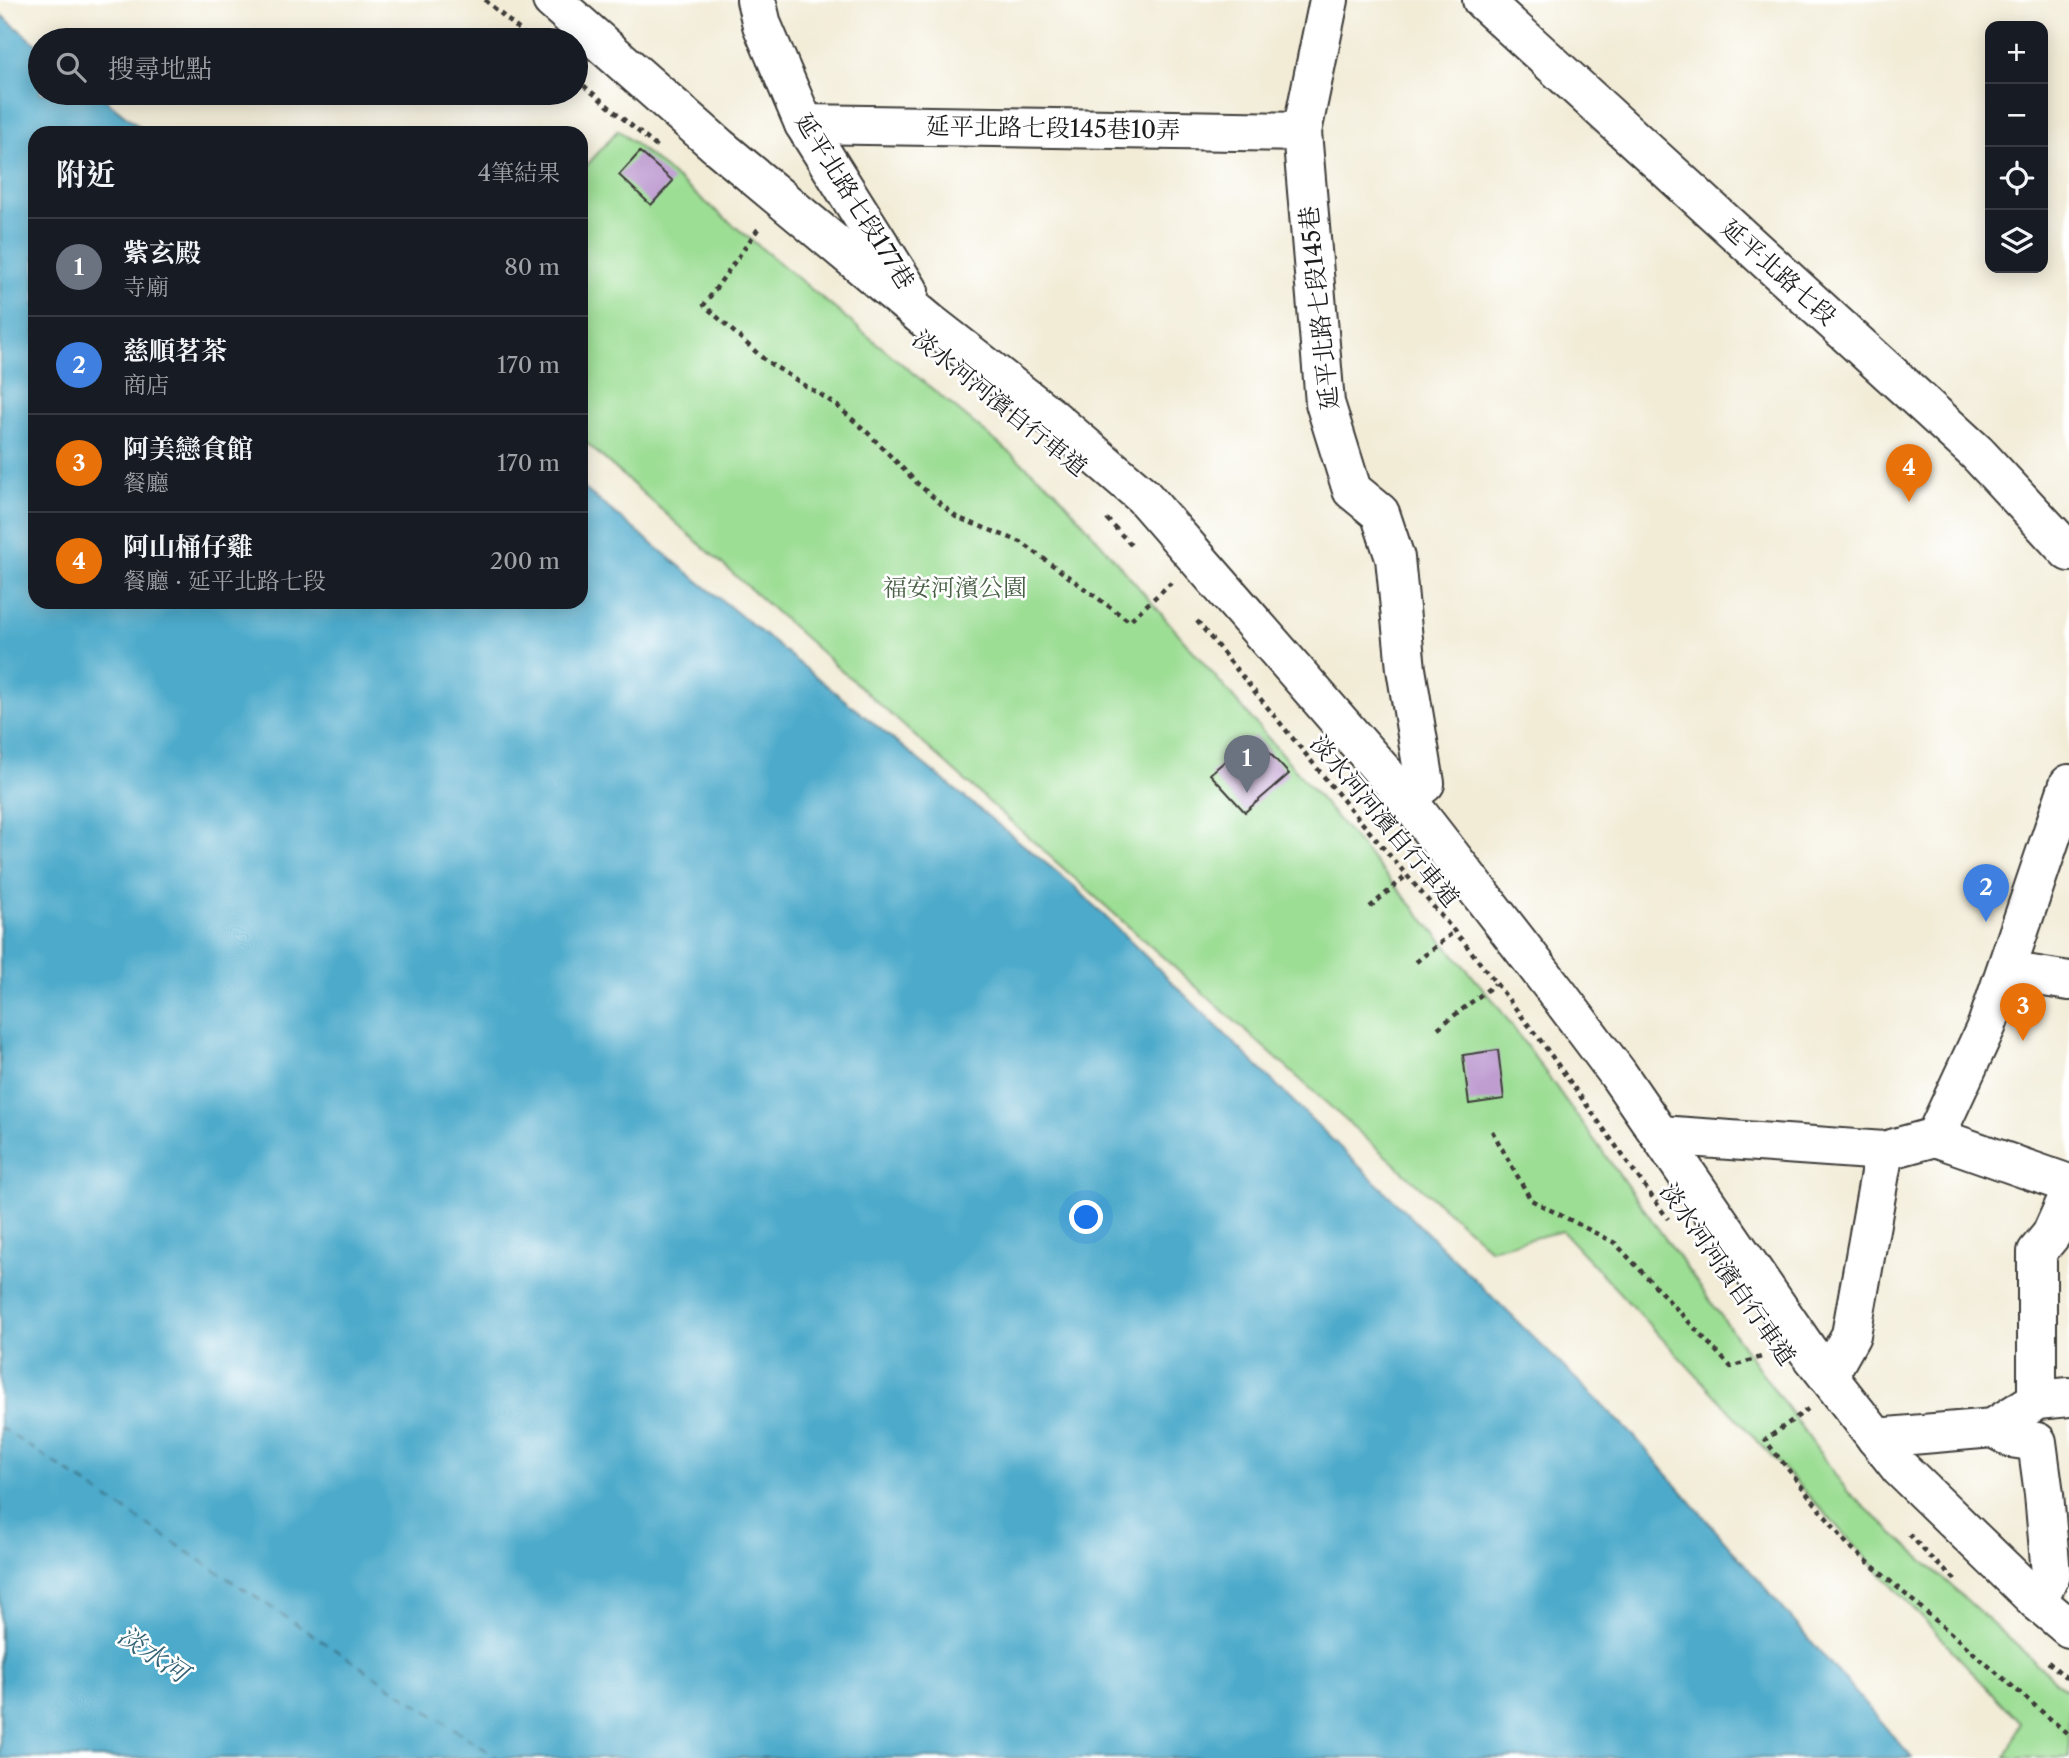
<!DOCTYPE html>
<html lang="zh-TW">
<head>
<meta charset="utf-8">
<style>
  body { margin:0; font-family:"Libre Caslon Text","Noto Serif TC",serif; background:#242831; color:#f1f3f6 }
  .controls { position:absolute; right:21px; top:21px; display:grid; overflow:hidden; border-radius:14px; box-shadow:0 4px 18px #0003 }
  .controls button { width:63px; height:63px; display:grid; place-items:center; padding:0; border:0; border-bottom:2px solid #363941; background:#171b24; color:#f1f3f6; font:35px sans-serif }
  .you { position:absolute; left:1087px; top:1218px; width:24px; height:24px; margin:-18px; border:5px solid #fff; border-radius:50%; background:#1a73e8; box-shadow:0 0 0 10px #1a73e833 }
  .badge { display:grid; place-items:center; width:46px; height:46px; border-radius:50%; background:#ea580c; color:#fff; font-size:23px; font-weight:700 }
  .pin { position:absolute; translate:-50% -58px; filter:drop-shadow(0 2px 4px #0008) }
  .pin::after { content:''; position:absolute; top:37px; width:24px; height:21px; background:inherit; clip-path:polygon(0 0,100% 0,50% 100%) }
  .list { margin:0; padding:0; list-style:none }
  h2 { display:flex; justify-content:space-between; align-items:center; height:91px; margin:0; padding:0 28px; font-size:30px }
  h2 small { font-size:23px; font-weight:400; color:#9ea1a6 }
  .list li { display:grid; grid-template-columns:46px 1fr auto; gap:21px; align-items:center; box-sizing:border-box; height:98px; padding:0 28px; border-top:2px solid #363941 }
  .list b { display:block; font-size:26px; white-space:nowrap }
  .list p { margin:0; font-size:23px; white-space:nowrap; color:#9ea1a6 }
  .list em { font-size:23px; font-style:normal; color:#9ea1a6 }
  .icon { flex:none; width:38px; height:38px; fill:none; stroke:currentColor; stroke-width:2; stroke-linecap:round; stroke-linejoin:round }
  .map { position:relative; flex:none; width:2069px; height:1758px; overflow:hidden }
  .search { position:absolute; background:#171b24; box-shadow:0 4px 18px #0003; left:28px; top:28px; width:560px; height:77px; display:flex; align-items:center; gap:18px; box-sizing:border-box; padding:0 24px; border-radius:38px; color:#9ea1a6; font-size:26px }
  .panel { position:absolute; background:#171b24; box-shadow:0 4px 18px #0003; left:28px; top:126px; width:560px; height:483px; border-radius:21px }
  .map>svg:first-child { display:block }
</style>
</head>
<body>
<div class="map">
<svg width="2069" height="1758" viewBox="0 0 2069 1758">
  <rect width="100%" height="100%" fill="#fff"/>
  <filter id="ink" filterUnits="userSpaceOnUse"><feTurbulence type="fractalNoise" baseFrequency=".0143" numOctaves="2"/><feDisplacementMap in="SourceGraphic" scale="14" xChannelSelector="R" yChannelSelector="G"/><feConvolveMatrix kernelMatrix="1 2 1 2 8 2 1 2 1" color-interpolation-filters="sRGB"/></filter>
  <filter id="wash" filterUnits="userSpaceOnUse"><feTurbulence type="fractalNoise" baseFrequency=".00686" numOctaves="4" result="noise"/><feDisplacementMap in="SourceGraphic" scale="28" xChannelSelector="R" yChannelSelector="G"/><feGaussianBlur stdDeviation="1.57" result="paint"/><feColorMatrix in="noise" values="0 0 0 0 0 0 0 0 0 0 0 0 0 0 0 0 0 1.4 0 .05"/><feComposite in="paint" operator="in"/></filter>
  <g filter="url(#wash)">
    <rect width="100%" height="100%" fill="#f2ecd7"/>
    <polygon fill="#9dde95" stroke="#5c7d58" stroke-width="2" points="618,130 1055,490 1494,1001 1848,1492 2069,1693 2069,1758 2006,1758 2020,1723 1562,1231 1490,1249 581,438 581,172"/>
    <polygon fill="#4daacb" stroke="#346374" stroke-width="2" points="0,14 40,47 40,93 97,93 147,133 35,133 35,602 581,602 581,486 1074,886 1635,1437 1912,1758 0,1758"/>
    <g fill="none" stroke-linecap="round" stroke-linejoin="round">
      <polyline stroke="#346374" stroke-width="2" stroke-dasharray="9 7" stroke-linecap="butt" points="0,1427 498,1758"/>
    </g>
    <g id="blocks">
      <g fill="#bf9dd1">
        <polygon points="640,152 673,181 651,205 619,175"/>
        <polygon points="1254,736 1289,774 1245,812 1210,774"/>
        <polygon points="1498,1050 1504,1099 1469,1104 1463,1055"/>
      </g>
    </g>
  </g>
  <g filter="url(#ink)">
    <use href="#blocks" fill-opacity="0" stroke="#3c3b38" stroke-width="2"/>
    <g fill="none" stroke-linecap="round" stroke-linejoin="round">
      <g stroke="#3c3b38" stroke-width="42">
        <g id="minor">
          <polyline points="552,0 719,147 929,322 1051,417 1143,496 1406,798 1558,994 1618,1074 1808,1351 1900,1468 2037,1601 2069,1628"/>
          <polyline points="756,0 762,25 804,124 909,291"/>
          <polyline points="1329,0 1302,132 1325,403 1352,490 1380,513 1395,558 1406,669 1425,783 1406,798"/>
          <polyline points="1482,0 1977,453 2069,552"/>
          <polyline points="804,124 1302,132"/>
          <polyline points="2006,971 2069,981"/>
          <polyline points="1660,1135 1884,1151 1935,1137 1987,1025 2069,784"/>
          <polyline points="1935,1137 2069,1184"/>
          <polyline points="1828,1376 1851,1335 1884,1151"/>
          <polyline points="2037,1400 2037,1252 2051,1235 2069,1195"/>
          <polyline points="1993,1428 2011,1438 2037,1442 2044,1494 2051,1574 2037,1601"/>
          <polyline points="1876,1438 1993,1428 2037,1400 2069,1397"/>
        </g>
      </g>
      <g stroke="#3c3b38" stroke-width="4.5" stroke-dasharray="5 5" stroke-linecap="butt">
        <polyline points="485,0 531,40"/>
        <polyline points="576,79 658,148"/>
        <polyline points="758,229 704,305 766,361 835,404 867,432 918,484 956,517 1021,542 1129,621 1171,583"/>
        <polyline points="1107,519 1132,546"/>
        <polyline points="1197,621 1352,811 1466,945 1541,1041 1668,1219"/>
        <polyline points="1370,907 1406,876"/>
        <polyline points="1416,962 1455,931"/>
        <polyline points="1438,1028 1495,984"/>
        <polyline points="1492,1131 1531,1200 1615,1243 1731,1367 1764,1356"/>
        <polyline points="1808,1409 1765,1440 1847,1544 2069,1735"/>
        <polyline points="1909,1534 1930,1557 1958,1582"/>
        <polyline points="2048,1662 2069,1680"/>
      </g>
      <use href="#minor" stroke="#fff" stroke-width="38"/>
    </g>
  </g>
  <g text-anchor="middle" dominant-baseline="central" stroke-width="5" stroke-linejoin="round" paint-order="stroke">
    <g font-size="24" fill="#1c1c1c" stroke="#fff">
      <text transform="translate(1053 128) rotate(1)">延平北路七段145巷10弄</text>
      <text transform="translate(855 201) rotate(58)">延平北路七段177巷</text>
      <text transform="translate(1779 272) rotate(42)">延平北路七段</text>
      <text transform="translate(1319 308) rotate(-96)">延平北路七段145巷</text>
      <text transform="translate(1000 403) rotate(39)">淡水河河濱自行車道</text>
      <text transform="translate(1385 821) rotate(50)">淡水河河濱自行車道</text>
      <text transform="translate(1728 1274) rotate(55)">淡水河河濱自行車道</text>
    </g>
    <g font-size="24" fill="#496046" stroke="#fff">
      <text x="955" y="587">福安河濱公園</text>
    </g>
    <g font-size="26" font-style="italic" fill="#346374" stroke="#fff">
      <text transform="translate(153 1654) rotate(34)">淡水河</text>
    </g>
  </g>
</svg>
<div class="controls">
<button>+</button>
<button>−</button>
<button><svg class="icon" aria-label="locate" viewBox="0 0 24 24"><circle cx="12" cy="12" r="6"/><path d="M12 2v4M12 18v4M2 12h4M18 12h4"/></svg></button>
<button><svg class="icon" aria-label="layers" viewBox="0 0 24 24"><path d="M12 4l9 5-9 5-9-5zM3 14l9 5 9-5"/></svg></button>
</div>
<div class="you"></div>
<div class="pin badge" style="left:1247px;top:793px;background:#6b7280">1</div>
<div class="pin badge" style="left:1986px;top:922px;background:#3f7fe0">2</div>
<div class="pin badge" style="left:2023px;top:1041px;background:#e8710a">3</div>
<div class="pin badge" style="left:1909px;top:502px;background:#e8710a">4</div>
<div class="search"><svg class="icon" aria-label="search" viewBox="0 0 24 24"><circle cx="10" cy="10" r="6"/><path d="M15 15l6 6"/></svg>搜尋地點</div>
<section class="panel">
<h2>附近<small>4筆結果</small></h2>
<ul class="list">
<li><span class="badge" style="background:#6b7280">1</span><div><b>紫玄殿</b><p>寺廟</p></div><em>80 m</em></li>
<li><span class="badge" style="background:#3f7fe0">2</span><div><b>慈順茗茶</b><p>商店</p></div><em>170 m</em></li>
<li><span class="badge" style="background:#e8710a">3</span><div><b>阿美戀食館</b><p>餐廳</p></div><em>170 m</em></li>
<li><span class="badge" style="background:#e8710a">4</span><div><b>阿山桶仔雞</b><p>餐廳 · 延平北路七段</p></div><em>200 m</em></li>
</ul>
</section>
</div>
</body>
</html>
